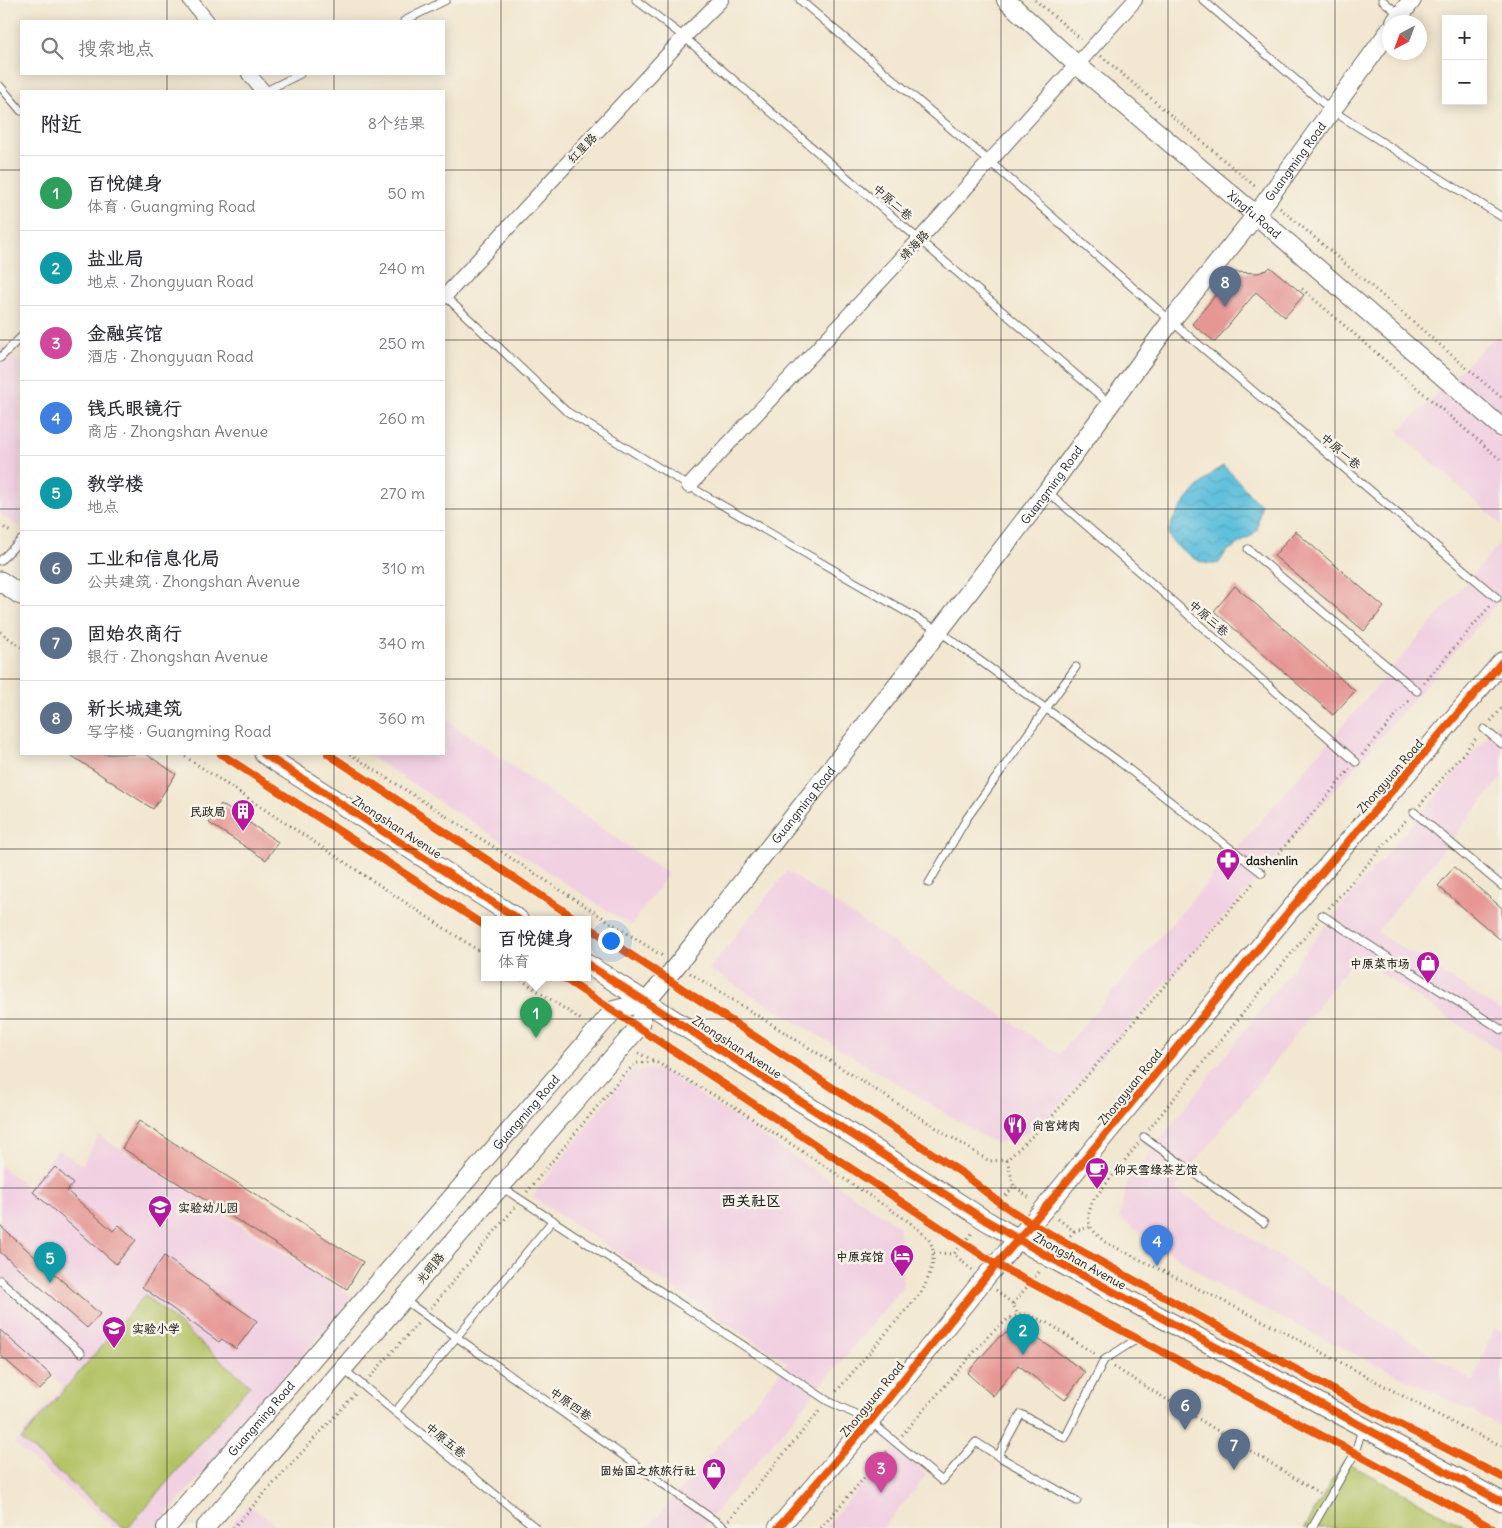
<!DOCTYPE html>
<html lang="zh">
<head>
<meta charset="utf-8">
<style>
  body { margin:0; font-family:Delius,"LXGW WenKai TC",sans-serif; background:#f7f7f7; color:#2b2b33 }
  .controls { position:absolute; right:15px; top:15px; display:grid; overflow:hidden; border-radius:0px; box-shadow:0 2px 12px #0003 }
  .controls button { width:45px; height:45px; display:grid; place-items:center; padding:0; border:0; border-bottom:1px solid #e1e1e2; background:#fff; color:#2b2b33; font:25px sans-serif }
  .compass { position:absolute; left:1382px; top:15px; width:45px; height:45px; border-radius:50%; background:#fff; box-shadow:0 2px 12px #0003; rotate:221deg }
  .you { position:absolute; left:610px; top:940px; width:18px; height:18px; margin:-12px; border:4px solid #fff; border-radius:50%; background:#1a73e8; box-shadow:0 0 0 8px #1a73e833 }
  .badge { display:grid; place-items:center; width:32px; height:32px; border-radius:50%; background:#b5179e; color:#fff; font-size:16px; font-weight:700 }
  .pin { position:absolute; translate:-50% -41px; filter:drop-shadow(0 1px 2px #0008) }
  .pin::after { content:''; position:absolute; top:26px; width:18px; height:15px; background:inherit; clip-path:polygon(0 0,100% 0,50% 100%) }
  .popup { position:absolute; left:481px; top:916px; width:110px; height:65px; box-sizing:border-box; display:grid; place-content:center; border-radius:0px; background:#fff; filter:drop-shadow(0 1px 4px #0005); font-size:16px; white-space:nowrap; color:#7c7c81 }
  .popup b { font-size:19px; color:#2b2b33 }
  .popup::after { content:''; position:absolute; left:50%; top:100%; margin-left:-10px; border:10px solid transparent; border-top-color:#fff }
  .list { margin:0; padding:0; list-style:none }
  h2 { display:flex; justify-content:space-between; align-items:center; height:65px; margin:0; padding:0 20px; font-size:21px }
  h2 small { font-size:16px; font-weight:400; color:#7c7c81 }
  .list li { display:grid; grid-template-columns:32px 1fr auto; gap:15px; align-items:center; box-sizing:border-box; height:75px; padding:0 20px; border-top:1px solid #e1e1e2 }
  .list b { display:block; font-size:19px; white-space:nowrap }
  .list p { margin:0; font-size:16px; white-space:nowrap; color:#7c7c81 }
  .list em { font-size:16px; font-style:normal; color:#7c7c81 }
  .icon { flex:none; width:28px; height:28px; fill:none; stroke:currentColor; stroke-width:2; stroke-linecap:round; stroke-linejoin:round }
  .map { position:relative; flex:none; width:1502px; height:1528px; overflow:hidden }
  .search { position:absolute; background:#fff; box-shadow:0 2px 12px #0003; left:20px; top:20px; width:425px; height:55px; display:flex; align-items:center; gap:12px; box-sizing:border-box; padding:0 18px; border-radius:0px; color:#7c7c81; font-size:19px }
  .panel { position:absolute; background:#fff; box-shadow:0 2px 12px #0003; left:20px; top:90px; width:425px; height:665px; border-radius:0px }
  .map>svg:first-child { display:block }
</style>
</head>
<body>
<div class="map">
<svg width="1502" height="1528" viewBox="0 0 1502 1528">
  <defs>
    <pattern id="water-waves" width="16" height="10" patternUnits="userSpaceOnUse" patternTransform="scale(1.25)"><rect width="16" height="10" fill="#5fc0dd"/><path d="M0 5q4-4 8 0t8 0" fill="none" stroke="#52a4bd"/></pattern>
  </defs>
  <rect width="100%" height="100%" fill="#f7f3e8"/>
  <filter id="ink" filterUnits="userSpaceOnUse"><feTurbulence type="fractalNoise" baseFrequency=".02" numOctaves="2"/><feDisplacementMap in="SourceGraphic" scale="10" xChannelSelector="R" yChannelSelector="G"/><feConvolveMatrix kernelMatrix="1 2 1 2 8 2 1 2 1" color-interpolation-filters="sRGB"/></filter>
  <filter id="wash" filterUnits="userSpaceOnUse"><feTurbulence type="fractalNoise" baseFrequency=".0096" numOctaves="4" result="noise"/><feDisplacementMap in="SourceGraphic" scale="20" xChannelSelector="R" yChannelSelector="G"/><feGaussianBlur stdDeviation="1.12" result="paint"/><feColorMatrix in="noise" values="0 0 0 0 0 0 0 0 0 0 0 0 0 0 0 0 0 1.4 0 .05"/><feComposite in="paint" operator="in"/></filter>
  <g filter="url(#wash)">
    <rect width="100%" height="100%" fill="#f2e7d0"/>
    <g fill="#f1d0e2">
      <polygon points="1496,336 1502,341 1502,525 1398,432"/>
      <polygon points="0,342 21,364 21,528 0,514"/>
      <polygon points="1502,541 1502,598 1040,1128 996,1144 709,969 787,871 1059,1054"/>
      <polygon points="444,719 668,874 631,926 367,754 444,754"/>
      <polygon points="1502,719 1502,777 1377,932 1502,1011 1502,1053 1356,957 1175,1189 1474,1382 1493,1328 1502,1331 1502,1426 1225,1290 1119,1218 1127,1183 1330,920"/>
      <polygon points="661,1069 899,1226 903,1287 702,1528 648,1528 788,1363 532,1197 630,1071"/>
      <polygon points="99,1135 353,1297 274,1388 156,1528 114,1528 14,1444 63,1386 52,1376 40,1390 0,1355 0,1165 27,1187 58,1149 82,1165"/>
      <polygon points="893,1447 927,1475 883,1528 825,1528"/>
      <polygon points="248,1505 249,1505 280,1528 229,1528"/>
    </g>
    <g fill="#b2c264" stroke="#676f40">
      <polygon points="145,1295 250,1385 128,1528 124,1528 21,1440"/>
      <polygon points="1344,1461 1468,1528 1304,1528"/>
    </g>
    <path fill="url(#water-waves)" stroke="#3e6e7c" d="M1223 466C1238 477 1246 494 1261 505L1257 530 1251 536 1226 552 1219 563C1209 566 1196 561 1188 554 1181 549 1171 543 1169 535 1166 518 1209 473 1223 466Z"/>
    <g id="blocks">
      <g fill="#e69794">
        <polygon points="1270,267 1304,295 1285,317 1256,292 1215,342 1192,324 1234,272 1258,273 1267,270"/>
        <polygon points="1295,531 1384,607 1364,631 1274,556"/>
        <polygon points="1235,586 1355,691 1333,715 1214,611"/>
        <polygon points="69,754 146,754 176,774 153,809"/>
        <polygon points="221,804 278,842 266,860 209,823"/>
        <polygon points="1454,867 1502,908 1502,941 1438,886"/>
        <polygon points="139,1121 363,1262 347,1289 122,1148"/>
        <polygon points="55,1167 73,1184 67,1191 113,1231 119,1225 136,1240 116,1264 33,1192"/>
        <polygon points="0,1226 100,1314 87,1328 0,1252"/>
        <polygon points="164,1256 257,1321 236,1349 222,1339 219,1342 142,1287"/>
        <polygon points="1022,1329 1049,1346 1085,1372 1065,1400 1018,1365 993,1396 967,1373 999,1337 1011,1331"/>
        <polygon points="0,1330 52,1376 40,1390 0,1355"/>
      </g>
    </g>
  </g>
  <g filter="url(#ink)">
    <use href="#blocks" fill-opacity="0" stroke="#67635b" stroke-width="1"/>
    <g fill="none" stroke-linecap="round" stroke-linejoin="round">
      <g stroke="#67635b" stroke-width="9">
        <g id="service">
          <polyline points="636,0 684,37 1110,404"/>
          <polyline points="800,0 989,161 1171,321 1497,598"/>
          <polyline points="1203,0 1331,110 1502,217"/>
          <polyline points="1382,0 1400,15"/>
          <polyline points="404,21 446,0"/>
          <polyline points="0,86 21,111"/>
          <polyline points="266,91 300,74"/>
          <polyline points="445,296 566,411 689,486 939,631 1117,760 1262,873"/>
          <polyline points="0,358 21,337"/>
          <polyline points="1048,492 1356,762"/>
          <polyline points="1248,549 1417,691"/>
          <polyline points="0,561 21,540"/>
          <polyline points="1484,729 1502,744"/>
          <polyline points="1414,812 1502,886"/>
          <polyline points="929,883 967,818 1076,667"/>
          <polyline points="1322,915 1502,1030"/>
          <polyline points="1144,1137 1264,1223"/>
          <polyline points="500,1186 828,1401 870,1421 942,1481 976,1442 998,1456 1021,1414 1065,1438 1104,1360 1137,1339"/>
          <polyline points="0,1280 81,1353"/>
          <polyline points="403,1299 725,1528"/>
          <polyline points="343,1369 536,1528"/>
          <polyline points="395,1412 553,1220"/>
          <polyline points="998,1456 1077,1501"/>
          <polyline points="1312,1528 1355,1453 1362,1429"/>
        </g>
      </g>
      <g stroke="#67635b" stroke-width="16">
        <g id="minor">
          <polyline points="190,0 207,21"/>
          <polyline points="249,74 263,91"/>
          <polyline points="444,297 684,37 721,0"/>
          <polyline points="689,486 919,240 1135,0"/>
        </g>
      </g>
      <g stroke="#67635b" stroke-width="20">
        <g id="tertiary">
          <path id="s1" d="M1006 0 1076 64 1256 215 1502 428"/>
          <polyline points="1395,22 1412,0"/>
          <path id="s2" d="M166 1528 614 1010 646 1002"/>
          <path id="s3" d="M205 1528 639 1027 646 1002 677 965 939 631 1047 491 1171 321 1256 215 1390 30"/>
        </g>
      </g>
      <g stroke="#67635b" stroke-width="21">
        <g id="secondary">
          <polyline points="0,581 21,595"/>
          <polyline points="264,754 518,919"/>
          <polyline points="587,964 985,1220 1051,1258 1502,1502"/>
          <polyline points="778,1528 870,1421 984,1279 1044,1209 1300,898 1502,662"/>
        </g>
      </g>
      <g stroke="#67635b" stroke-width="3" stroke-dasharray="1 4" stroke-linecap="butt">
        <polyline points="1035,0 1081,39"/>
        <polyline points="1101,56 1257,188"/>
        <polyline points="1280,208 1502,398"/>
        <polyline points="1302,289 1502,461"/>
        <polyline points="0,525 12,533"/>
        <polyline points="0,632 21,647"/>
        <polyline points="1424,683 1490,606"/>
        <polyline points="1491,721 1502,708"/>
        <polyline points="181,754 485,955"/>
        <polyline points="350,754 664,957"/>
        <polyline points="1362,755 1410,699"/>
        <polyline points="1420,805 1477,737"/>
        <polyline points="1269,865 1350,769"/>
        <polyline points="1329,908 1407,819"/>
        <polyline points="690,973 989,1161 1007,1160 1048,1121 1255,881"/>
        <polyline points="517,977 583,1021"/>
        <polyline points="638,1053 655,1061"/>
        <polyline points="1149,1129 1317,922"/>
        <path d="M1138 1144 1094 1199C1084 1220 1088 1227 1105 1242L1277 1328 1453 1423 1502 1446"/>
        <polyline points="1007,1160 1014,1186"/>
        <path d="M527 1192 623 1075 637 1063 656 1062 733 1106 908 1221C915 1227 924 1233 929 1240 939 1255 929 1276 923 1290L835 1393"/>
        <polyline points="996,1207 1014,1186 1031,1199"/>
        <polyline points="1058,1219 1074,1231 1062,1246"/>
        <polyline points="1074,1231 1090,1227"/>
        <polyline points="934,1253 954,1254"/>
        <polyline points="972,1270 954,1254 973,1232"/>
        <polyline points="996,1290 1013,1304 1018,1315"/>
        <polyline points="1013,1304 1040,1271"/>
        <polyline points="431,1308 515,1207"/>
        <polyline points="1114,1367 1319,1493"/>
        <polyline points="370,1377 419,1322"/>
        <polyline points="902,1435 989,1335 1008,1319 1024,1313 1048,1323 1096,1355"/>
        <polyline points="729,1520 821,1409"/>
        <polyline points="233,1528 356,1393"/>
        <polyline points="821,1528 889,1449"/>
      </g>
      <use href="#service" stroke="#fff" stroke-width="7"/>
      <use href="#minor" stroke="#fff" stroke-width="14"/>
      <use href="#tertiary" stroke="#fff" stroke-width="18"/>
      <use href="#secondary" stroke="#fff" stroke-width="19"/>
      <g stroke="#f7f3e8" stroke-width="11">
        <g id="cycleway">
          <polyline points="221,754 485,926"/>
          <polyline points="264,754 518,919"/>
          <polyline points="328,754 576,919"/>
          <polyline points="587,926 962,1173 1000,1203 1032,1224 1357,1403 1502,1477"/>
          <polyline points="587,964 985,1220 1051,1258 1502,1502"/>
          <polyline points="562,977 997,1265 1355,1453 1492,1528"/>
          <polyline points="778,1528 870,1421 984,1279 1044,1209 1300,898 1502,662"/>
        </g>
      </g>
      <use href="#cycleway" stroke="#e8590c" stroke-width="8"/>
    </g>
  </g>
  <path fill="none" stroke="#1c1c1c" stroke-width="1" stroke-opacity="0.55" d="M167 0V21M334 0V21M501 0V1528M668 0V1528M834 0V1528M1001 0V1528M1168 0V1528M1335 0V1528M167 74V91M334 74V91M0 170H21M444 170H1502M0 340H21M444 340H1502M0 509H21M444 509H1502M0 679H21M444 679H1502M167 754V1528M334 754V1528M0 849H1502M0 1019H1502M0 1188H1502M0 1358H1502"/>
  <defs>
    <g id="building-pin" transform="scale(1.25)"><path d="M0 17L-7.5 6A9.5 9.5 0 1 1 7.5 6Z" fill="#b5179e" stroke="#f7f3e8"/><path d="M-4-6H4V6H1V3H-1V6H-4ZM-2.5-4.3h1.7v1.8h-1.7ZM.8-4.3h1.7v1.8H.8ZM-2.5-1h1.7V.8h-1.7ZM.8-1h1.7V.8H.8Z" fill="#fff"/></g>
    <g id="pharmacy-pin" transform="scale(1.25)"><path d="M0 17L-7.5 6A9.5 9.5 0 1 1 7.5 6Z" fill="#b5179e" stroke="#f7f3e8"/><path d="M-2-6h4v4h4v4h-4v4h-4v-4h-4v-4h4Z" fill="#fff"/></g>
    <g id="shop-pin" transform="scale(1.25)"><path d="M0 17L-7.5 6A9.5 9.5 0 1 1 7.5 6Z" fill="#b5179e" stroke="#f7f3e8"/><path d="M-5-2.5h2.3a2.7 3.5 0 0 1 5.4 0H5L5.5 6h-11ZM-1.5-2.5h3a1.5 2.3 0 0 0-3 0Z" fill="#fff"/></g>
    <g id="restaurant-pin" transform="scale(1.25)"><path d="M0 17L-7.5 6A9.5 9.5 0 1 1 7.5 6Z" fill="#b5179e" stroke="#f7f3e8"/><path d="M-5-6h1v4h1v-4h1v4h1v-4h1v5L-1.5 .5V6h-2V.5L-5-1ZM5-6V6H3V1.5H1.5Q1.5-4 5-6Z" fill="#fff"/></g>
    <g id="cafe-pin" transform="scale(1.25)"><path d="M0 17L-7.5 6A9.5 9.5 0 1 1 7.5 6Z" fill="#b5179e" stroke="#f7f3e8"/><path d="M-5.5-4.5H6V0H3Q3 3.5 0 3.5H-2.5Q-5.5 3.5-5.5 0ZM3-3.2v2h1.7v-2ZM-6 4.5H4V6H-6Z" fill="#fff"/></g>
    <g id="school-pin" transform="scale(1.25)"><path d="M0 17L-7.5 6A9.5 9.5 0 1 1 7.5 6Z" fill="#b5179e" stroke="#f7f3e8"/><path d="M0-5L7-2L0 1L-7-2ZM-4 1L0 2.5L4 1V4Q0 6-4 4Z" fill="#fff"/></g>
    <g id="hotel-pin" transform="scale(1.25)"><path d="M0 17L-7.5 6A9.5 9.5 0 1 1 7.5 6Z" fill="#b5179e" stroke="#f7f3e8"/><path d="M-6-4.5h1.5V1H6V5H4.5V3h-9V5H-6ZM-4 0a1.8 1.8 0 1 1 3.6 0ZM.5 0V-2.5h3Q6-2.5 6 0Z" fill="#fff"/></g>
  </defs>
  <g fill-rule="evenodd">
    <use href="#building-pin" x="243" y="811"/>
    <use href="#pharmacy-pin" x="1228" y="860"/>
    <use href="#shop-pin" x="1428" y="963"/>
    <use href="#restaurant-pin" x="1015" y="1125"/>
    <use href="#cafe-pin" x="1097" y="1169"/>
    <use href="#school-pin" x="160" y="1207"/>
    <use href="#hotel-pin" x="902" y="1256"/>
    <use href="#school-pin" x="114" y="1328"/>
    <use href="#shop-pin" x="714" y="1470"/>
  </g>
  <g text-anchor="middle" dominant-baseline="central" stroke-width="5" stroke-linejoin="round" paint-order="stroke">
    <g font-size="12" fill="#1c1c1c" stroke="#f7f3e8">
      <text transform="translate(582 148) rotate(-47)">红星路</text>
      <text stroke="none"><textPath href="#s3" startOffset="1751">Guangming Road</textPath></text>
      <text transform="translate(893 202) rotate(41)">中原二巷</text>
      <text stroke="none"><textPath href="#s1" startOffset="328">Xingfu Road</textPath></text>
      <text transform="translate(914 245) rotate(-47)">靖海路</text>
      <text transform="translate(1341 451) rotate(40)">中原一巷</text>
      <text stroke="none"><textPath href="#s3" startOffset="1346">Guangming Road</textPath></text>
      <text transform="translate(1209 618) rotate(41)">中原三巷</text>
      <text transform="translate(1390 776) rotate(-49)">Zhongyuan Road</text>
      <text stroke="none"><textPath href="#s3" startOffset="941">Guangming Road</textPath></text>
      <text transform="translate(397 827) rotate(33)">Zhongshan Avenue</text>
      <text transform="translate(737 1047) rotate(33)">Zhongshan Avenue</text>
      <text transform="translate(1130 1087) rotate(-51)">Zhongyuan Road</text>
      <text stroke="none"><textPath href="#s2" startOffset="550">Guangming Road</textPath></text>
      <text transform="translate(1080 1261) rotate(29)">Zhongshan Avenue</text>
      <text transform="translate(430 1268) rotate(-50)">光明路</text>
      <text transform="translate(872 1399) rotate(-51)">Zhongyuan Road</text>
      <text transform="translate(571 1404) rotate(35)">中原四巷</text>
      <text stroke="none"><textPath href="#s2" startOffset="145">Guangming Road</textPath></text>
      <text transform="translate(446 1440) rotate(39)">中原五巷</text>
    </g>
    <g font-size="12" font-weight="bold" fill="#1c1c1c" stroke="#f7f3e8" text-anchor="start">
      <text x="226" y="811" text-anchor="end">民政局</text>
      <text x="1246" y="860">dashenlin</text>
      <text x="1410" y="963" text-anchor="end">中原菜市场</text>
      <text x="1032" y="1125">尚宫烤肉</text>
      <text x="1114" y="1169">仰天雪绿茶艺馆</text>
      <text x="178" y="1207">实验幼儿园</text>
      <text x="884" y="1256" text-anchor="end">中原宾馆</text>
      <text x="132" y="1328">实验小学</text>
      <text x="696" y="1470" text-anchor="end">固始国之旅旅行社</text>
    </g>
    <g font-size="15" font-weight="bold" fill="#1c1c1c" stroke="#f7f3e8">
      <text x="751" y="1200">西关社区</text>
    </g>
  </g>
</svg>
<div class="controls">
<button>+</button>
<button>−</button>
</div>
<svg class="compass" viewBox="-18 -18 36 36"><path d="M0-13l5 13h-10z" fill="#e53935"/><path d="M0 13l5-13h-10z" fill="#7c7c81"/></svg>
<div class="you"></div>
<div class="pin badge" style="left:536px;top:1038px;background:#2e9e5b">1</div>
<div class="popup"><b>百悦健身</b>体育</div>
<div class="pin badge" style="left:1023px;top:1355px;background:#0f9aa8">2</div>
<div class="pin badge" style="left:881px;top:1493px;background:#d1479c">3</div>
<div class="pin badge" style="left:1157px;top:1266px;background:#3f7fe0">4</div>
<div class="pin badge" style="left:50px;top:1283px;background:#0f9aa8">5</div>
<div class="pin badge" style="left:1185px;top:1430px;background:#5c6f8a">6</div>
<div class="pin badge" style="left:1234px;top:1470px;background:#5c6f8a">7</div>
<div class="pin badge" style="left:1225px;top:307px;background:#5c6f8a">8</div>
<div class="search"><svg class="icon" aria-label="search" viewBox="0 0 24 24"><circle cx="10" cy="10" r="6"/><path d="M15 15l6 6"/></svg>搜索地点</div>
<section class="panel">
<h2>附近<small>8个结果</small></h2>
<ul class="list">
<li><span class="badge" style="background:#2e9e5b">1</span><div><b>百悦健身</b><p>体育 · Guangming Road</p></div><em>50 m</em></li>
<li><span class="badge" style="background:#0f9aa8">2</span><div><b>盐业局</b><p>地点 · Zhongyuan Road</p></div><em>240 m</em></li>
<li><span class="badge" style="background:#d1479c">3</span><div><b>金融宾馆</b><p>酒店 · Zhongyuan Road</p></div><em>250 m</em></li>
<li><span class="badge" style="background:#3f7fe0">4</span><div><b>钱氏眼镜行</b><p>商店 · Zhongshan Avenue</p></div><em>260 m</em></li>
<li><span class="badge" style="background:#0f9aa8">5</span><div><b>教学楼</b><p>地点</p></div><em>270 m</em></li>
<li><span class="badge" style="background:#5c6f8a">6</span><div><b>工业和信息化局</b><p>公共建筑 · Zhongshan Avenue</p></div><em>310 m</em></li>
<li><span class="badge" style="background:#5c6f8a">7</span><div><b>固始农商行</b><p>银行 · Zhongshan Avenue</p></div><em>340 m</em></li>
<li><span class="badge" style="background:#5c6f8a">8</span><div><b>新长城建筑</b><p>写字楼 · Guangming Road</p></div><em>360 m</em></li>
</ul>
</section>
</div>
</body>
</html>
